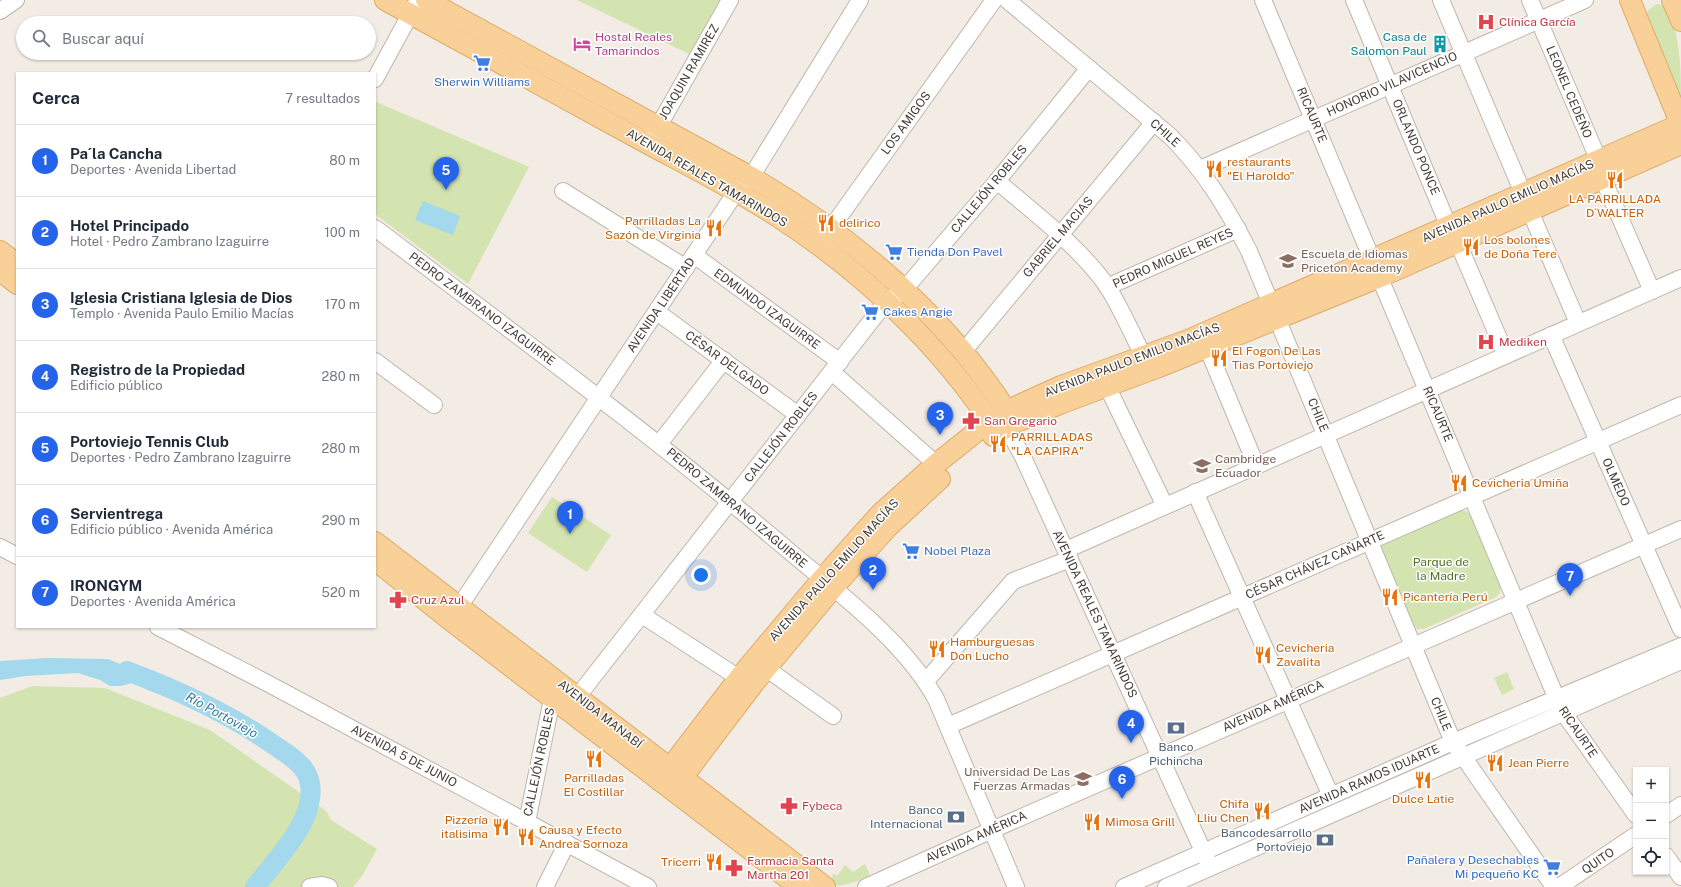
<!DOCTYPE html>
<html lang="es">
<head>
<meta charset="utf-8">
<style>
  body { margin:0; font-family:"Public Sans",sans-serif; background:#f6f6f7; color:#1f2937 }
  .controls { position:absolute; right:12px; bottom:12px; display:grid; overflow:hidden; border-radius:0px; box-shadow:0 1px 3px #0004 }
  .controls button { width:36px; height:36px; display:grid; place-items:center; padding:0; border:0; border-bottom:1px solid #e0e1e3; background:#fff; color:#1f2937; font:20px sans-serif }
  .you { position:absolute; left:701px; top:575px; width:14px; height:14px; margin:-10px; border:3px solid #fff; border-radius:50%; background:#1a73e8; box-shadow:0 0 0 6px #1a73e833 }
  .badge { display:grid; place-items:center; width:26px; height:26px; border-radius:50%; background:#2563eb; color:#fff; font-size:13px; font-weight:700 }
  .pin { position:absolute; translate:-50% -33px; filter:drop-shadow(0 1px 2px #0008) }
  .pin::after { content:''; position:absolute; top:21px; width:14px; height:12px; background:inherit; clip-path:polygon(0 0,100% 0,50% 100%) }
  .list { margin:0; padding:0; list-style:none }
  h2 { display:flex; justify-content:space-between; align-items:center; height:52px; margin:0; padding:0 16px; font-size:17px }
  h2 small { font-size:13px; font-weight:400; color:#747a83 }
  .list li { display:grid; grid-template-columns:26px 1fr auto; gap:12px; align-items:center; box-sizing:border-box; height:72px; padding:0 16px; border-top:1px solid #e0e1e3 }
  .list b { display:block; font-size:15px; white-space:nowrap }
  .list p { margin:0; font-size:13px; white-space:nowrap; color:#747a83 }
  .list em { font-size:13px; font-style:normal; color:#747a83 }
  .icon { flex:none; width:22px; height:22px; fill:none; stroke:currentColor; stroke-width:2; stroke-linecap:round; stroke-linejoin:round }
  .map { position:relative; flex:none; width:1681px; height:887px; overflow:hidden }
  .search { position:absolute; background:#fff; box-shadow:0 1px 3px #0004; left:16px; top:16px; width:360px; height:44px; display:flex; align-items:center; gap:10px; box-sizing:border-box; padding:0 14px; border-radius:22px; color:#747a83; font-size:15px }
  .panel { position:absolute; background:#fff; box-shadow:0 1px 3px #0004; left:16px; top:72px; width:360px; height:556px; border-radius:0px }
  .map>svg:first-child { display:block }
</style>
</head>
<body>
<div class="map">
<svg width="1681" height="887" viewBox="0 0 1681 887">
  <rect width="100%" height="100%" fill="#f2ece5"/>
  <g fill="#d3e4b0">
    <polygon points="577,0 720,0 689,54"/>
    <path d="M1657 4 1665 5C1681 32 1681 72 1681 105L1646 17 1648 10Z"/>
    <polygon points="376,102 529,167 468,284 375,214"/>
    <polygon points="552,497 611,535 587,572 528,533"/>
    <polygon points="1459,510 1466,511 1471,515 1501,585 1500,593 1496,597 1424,629 1417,629 1412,624 1381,552 1381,545 1385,540"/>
    <polygon points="1507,672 1514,689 1502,695 1494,678"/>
    <polygon points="32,686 105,688 210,730 326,811 331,820 377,849 362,876 353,887 0,887 0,698"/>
    <path d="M865 864 870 875C859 881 844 887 831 885L833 873 837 876 845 865 853 872Z"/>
  </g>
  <g fill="#a4d8ec">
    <polygon points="423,201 460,216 453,235 415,220"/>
    <polygon points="48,658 108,659 152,677 155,693 132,683 121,686 110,686 100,680 78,673 25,676 0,680 0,661"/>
  </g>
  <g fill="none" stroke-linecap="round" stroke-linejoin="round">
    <path stroke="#a4d8ec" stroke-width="20" d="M127 671C178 690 226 712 271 743 281 750 294 757 302 767 311 777 312 791 309 804 304 831 272 865 255 887"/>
    <g stroke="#bfb6ab" stroke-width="18">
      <g id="minor">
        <path d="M1007 0 1170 136C1204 170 1227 208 1249 251L1453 742 1554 887"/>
        <polyline points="1263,0 1556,697 1563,712 1636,815"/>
        <polyline points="1354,0 1449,227"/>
        <polyline points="1441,0 1523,193"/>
        <polyline points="1530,0 1599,161"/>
        <polyline points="0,11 16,0"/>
        <polyline points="375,79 418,0"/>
        <polyline points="653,136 730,0"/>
        <polyline points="1200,169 1585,0"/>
        <polyline points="1603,179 1652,291"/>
        <path d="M997 181C1034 213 1078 245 1107 286 1121 308 1132 333 1143 356"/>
        <polyline points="563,191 686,268"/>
        <polyline points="1530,211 1578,323"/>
        <path d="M375 228C515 334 655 437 789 551 840 594 903 640 936 699L1016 887"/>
        <polyline points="824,238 994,0"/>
        <polyline points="1458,243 1506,355"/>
        <polyline points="694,255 840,362"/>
        <polyline points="1107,287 1238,229"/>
        <polyline points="657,312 798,415"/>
        <polyline points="1551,335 1681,629"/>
        <polyline points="1207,347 1256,465"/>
        <polyline points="963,352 1154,122"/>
        <polyline points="375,361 434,405"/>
        <polyline points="832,372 936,464"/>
        <polyline points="1107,386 1165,506"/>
        <polyline points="1007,428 1023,457 1208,862"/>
        <polyline points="659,444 724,360"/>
        <polyline points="1195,492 1331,796"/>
        <polyline points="0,547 17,556"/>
        <polyline points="1066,550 1681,278"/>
        <polyline points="642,615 739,678"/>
        <polyline points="453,616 736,192 751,177 860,0"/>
        <polyline points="158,627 267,683 648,887"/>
        <polyline points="767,669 833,716"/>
        <polyline points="926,681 1013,581 1070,559"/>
        <polyline points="948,726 1681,405"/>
        <polyline points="1666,815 1681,805"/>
        <polyline points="527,822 552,699 578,696 886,302 903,291 997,181 1089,68"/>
        <polyline points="1666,856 1681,877"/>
        <polyline points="310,887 322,885 329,887"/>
        <polyline points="545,887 567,843"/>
        <polyline points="866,887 992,830 1681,529"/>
        <polyline points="1124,887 1453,742 1681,646"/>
        <polyline points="1166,887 1681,661"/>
        <polyline points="1559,887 1636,835"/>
      </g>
    </g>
    <g stroke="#ddab68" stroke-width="22">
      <g id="major">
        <path d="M385 0C463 42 541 85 619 128 671 157 725 183 775 215 861 270 942 346 997 432"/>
        <path d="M426 0 751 177C854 237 952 320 1014 423"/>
        <polyline points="1630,0 1681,125"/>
        <polyline points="1672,0 1681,21"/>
        <polyline points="0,251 17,264"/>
        <polyline points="0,271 17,284"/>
        <polyline points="993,436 1014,423 1062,403 1159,367 1380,277 1681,144"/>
        <polyline points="375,542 825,887"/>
        <polyline points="375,560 450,620 799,887"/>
        <polyline points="660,781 739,678 822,579 880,514 936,464 990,421 1017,406 1061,386 1188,340 1681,124"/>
        <polyline points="673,790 754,683 833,588 888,527 940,479"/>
      </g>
    </g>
    <use href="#minor" stroke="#fff" stroke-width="16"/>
    <use href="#major" stroke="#f9d097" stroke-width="20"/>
  </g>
  <defs>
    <g id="hospital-bare" transform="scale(1.38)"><path d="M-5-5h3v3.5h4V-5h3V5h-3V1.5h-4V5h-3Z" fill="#e0444e" stroke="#fff" stroke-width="2.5" paint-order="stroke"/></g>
    <g id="hotel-bare" transform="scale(1.38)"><path d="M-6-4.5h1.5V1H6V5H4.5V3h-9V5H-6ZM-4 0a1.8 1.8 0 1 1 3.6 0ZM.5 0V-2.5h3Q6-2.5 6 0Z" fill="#d1479c" stroke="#fff" stroke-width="2.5" paint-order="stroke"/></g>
    <g id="building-bare" transform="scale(1.38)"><path d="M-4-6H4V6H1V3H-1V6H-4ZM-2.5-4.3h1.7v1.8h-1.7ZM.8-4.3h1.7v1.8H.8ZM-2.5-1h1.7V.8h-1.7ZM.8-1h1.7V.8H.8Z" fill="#0f9aa8" stroke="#fff" stroke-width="2.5" paint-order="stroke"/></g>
    <g id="supermarket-bare" transform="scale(1.38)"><path d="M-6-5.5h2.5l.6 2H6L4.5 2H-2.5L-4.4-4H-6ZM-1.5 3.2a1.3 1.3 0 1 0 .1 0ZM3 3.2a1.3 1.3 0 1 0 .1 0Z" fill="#3f7fe0" stroke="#fff" stroke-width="2.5" paint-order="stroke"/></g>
    <g id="restaurant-bare" transform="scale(1.38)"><path d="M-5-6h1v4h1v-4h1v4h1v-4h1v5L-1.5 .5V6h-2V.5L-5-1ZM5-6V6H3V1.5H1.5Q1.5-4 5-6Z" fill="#e8710a" stroke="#fff" stroke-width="2.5" paint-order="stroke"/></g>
    <g id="university-bare" transform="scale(1.38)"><path d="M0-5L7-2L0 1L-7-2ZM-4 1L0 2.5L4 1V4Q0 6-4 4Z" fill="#8d6e63" stroke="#fff" stroke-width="2.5" paint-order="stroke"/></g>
    <g id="pharmacy-bare" transform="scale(1.38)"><path d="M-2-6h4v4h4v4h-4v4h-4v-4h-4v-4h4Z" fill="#e0444e" stroke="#fff" stroke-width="2.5" paint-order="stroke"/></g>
    <g id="bank-bare" transform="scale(1.38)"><path d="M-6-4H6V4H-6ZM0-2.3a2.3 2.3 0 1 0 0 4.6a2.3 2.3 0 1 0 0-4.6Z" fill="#5c6f8a" stroke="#fff" stroke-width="2.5" paint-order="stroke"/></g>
  </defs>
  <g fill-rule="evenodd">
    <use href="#hospital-bare" x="1486" y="22"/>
    <use href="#hotel-bare" x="582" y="44"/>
    <use href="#building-bare" x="1440" y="44"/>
    <use href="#supermarket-bare" x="482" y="63"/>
    <use href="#restaurant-bare" x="1214" y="169"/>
    <use href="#restaurant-bare" x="1615" y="180"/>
    <use href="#restaurant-bare" x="826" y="223"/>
    <use href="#restaurant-bare" x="714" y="228"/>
    <use href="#restaurant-bare" x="1471" y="247"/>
    <use href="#supermarket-bare" x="894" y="252"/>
    <use href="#university-bare" x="1288" y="261"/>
    <use href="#supermarket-bare" x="870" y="312"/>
    <use href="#hospital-bare" x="1486" y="342"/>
    <use href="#restaurant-bare" x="1219" y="358"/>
    <use href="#pharmacy-bare" x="971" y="421"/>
    <use href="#restaurant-bare" x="998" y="444"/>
    <use href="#university-bare" x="1202" y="466"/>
    <use href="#restaurant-bare" x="1459" y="483"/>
    <use href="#supermarket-bare" x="911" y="551"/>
    <use href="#restaurant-bare" x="1390" y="597"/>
    <use href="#pharmacy-bare" x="398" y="600"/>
    <use href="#restaurant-bare" x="937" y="649"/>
    <use href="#restaurant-bare" x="1263" y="655"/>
    <use href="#bank-bare" x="1176" y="728"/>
    <use href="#restaurant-bare" x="594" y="759"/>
    <use href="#restaurant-bare" x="1495" y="763"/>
    <use href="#university-bare" x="1083" y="779"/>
    <use href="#restaurant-bare" x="1423" y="780"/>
    <use href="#pharmacy-bare" x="789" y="806"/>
    <use href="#restaurant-bare" x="1262" y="811"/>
    <use href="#bank-bare" x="956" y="817"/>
    <use href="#restaurant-bare" x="1092" y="822"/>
    <use href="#restaurant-bare" x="501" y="827"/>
    <use href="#restaurant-bare" x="526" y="837"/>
    <use href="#bank-bare" x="1325" y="840"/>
    <use href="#restaurant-bare" x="714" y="862"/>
    <use href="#supermarket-bare" x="1552" y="867"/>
    <use href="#pharmacy-bare" x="734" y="868"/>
  </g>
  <g text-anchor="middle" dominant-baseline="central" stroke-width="3" stroke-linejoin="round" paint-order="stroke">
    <g font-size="12" fill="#be3a42" stroke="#fff" text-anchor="start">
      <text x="1499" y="22">Clínica García</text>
      <text x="1499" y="342">Mediken</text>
      <text x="984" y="421">San Gregario</text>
      <text x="411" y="600">Cruz Azul</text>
      <text x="802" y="806">Fybeca</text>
      <text x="747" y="861">Farmacia Santa<tspan x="747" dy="14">Martha 201</tspan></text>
    </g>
    <g font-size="12" fill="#b23c85" stroke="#fff" text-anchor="start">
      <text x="595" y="37">Hostal Reales<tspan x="595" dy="14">Tamarindos</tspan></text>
    </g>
    <g font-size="12" fill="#0d838f" stroke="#fff" text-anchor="end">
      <text x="1427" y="37">Casa de<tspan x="1427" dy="14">Salomon Paul</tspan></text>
    </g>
    <g font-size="12" fill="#443c35" stroke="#fff">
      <text transform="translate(689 72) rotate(-60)">JOAQUIN RAMIREZ</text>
      <text transform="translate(1392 84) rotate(-24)">HONORIO VILAVICENCIO</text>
      <text transform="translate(1569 92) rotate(67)">LEONEL CEDEÑO</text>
      <text transform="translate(1312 115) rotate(67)">RICAURTE</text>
      <text transform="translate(906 123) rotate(-54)">LOS AMIGOS</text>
      <text transform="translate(1165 133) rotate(42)">CHILE</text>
      <text transform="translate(1416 147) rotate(67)">ORLANDO PONCE</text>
      <text transform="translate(707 178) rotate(30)">AVENIDA REALES TAMARINDOS</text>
      <text transform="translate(989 189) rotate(-50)">CALLEJÓN ROBLES</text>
      <text transform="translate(1508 201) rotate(-24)">AVENIDA PAULO EMILIO MACÍAS</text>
      <text transform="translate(1058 237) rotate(-50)">GABRIEL MACIAS</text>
      <text transform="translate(1173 258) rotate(-24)">PEDRO MIGUEL REYES</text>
      <text transform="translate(661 305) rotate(-56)">AVENIDA LIBERTAD</text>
      <text transform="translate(482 309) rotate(37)">PEDRO ZAMBRANO IZAGUIRRE</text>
      <text transform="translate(767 309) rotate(36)">EDMUNDO IZAGUIRRE</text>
      <text transform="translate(1132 360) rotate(-21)">AVENIDA PAULO EMILIO MACÍAS</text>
      <text transform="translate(727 363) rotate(36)">CÉSAR DELGADO</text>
      <text transform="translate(1438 414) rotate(67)">RICAURTE</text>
      <text transform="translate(1318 415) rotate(67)">CHILE</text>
      <text transform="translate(781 437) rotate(-52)">CALLEJÓN ROBLES</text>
      <text transform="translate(1616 482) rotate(66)">OLMEDO</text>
      <text transform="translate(737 508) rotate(40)">PEDRO ZAMBRANO IZAGUIRRE</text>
      <text transform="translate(1315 565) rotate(-24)">CÉSAR CHÁVEZ CAÑARTE</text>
      <text transform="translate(834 570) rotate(-48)">AVENIDA PAULO EMILIO MACÍAS</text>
      <text transform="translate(1095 614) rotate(65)">AVENIDA REALES TAMARINDOS</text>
      <text transform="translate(1273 706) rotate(-24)">AVENIDA AMÉRICA</text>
      <text transform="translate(600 714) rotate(38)">AVENIDA MANABÍ</text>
      <text transform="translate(1441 714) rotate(67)">CHILE</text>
      <text transform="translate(1578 732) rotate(56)">RICAURTE</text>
      <text transform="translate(404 756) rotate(28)">AVENIDA 5 DE JUNIO</text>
      <text transform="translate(539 762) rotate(-78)">CALLEJÓN ROBLES</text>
      <text transform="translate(1369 779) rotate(-24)">AVENIDA RAMOS IDUARTE</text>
      <text transform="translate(976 837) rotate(-24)">AVENIDA AMÉRICA</text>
      <text transform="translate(1598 861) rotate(-34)">QUITO</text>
    </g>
    <g font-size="12" fill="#366cbe" stroke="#fff" text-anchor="start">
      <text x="482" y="82" text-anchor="middle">Sherwin Williams</text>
      <text x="907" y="252">Tienda Don Pavel</text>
      <text x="883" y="312">Cakes Angie</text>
      <text x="924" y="551">Nobel Plaza</text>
      <text x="1539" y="860" text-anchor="end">Pañalera y Desechables<tspan x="1539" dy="14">Mi pequeño KC</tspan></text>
    </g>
    <g font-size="12" fill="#c56008" stroke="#fff" text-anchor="start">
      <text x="1227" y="162">restaurants<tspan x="1227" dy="14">"El Haroldo"</tspan></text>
      <text x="1615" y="199" text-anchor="middle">LA PARRILLADA<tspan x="1615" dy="14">D´WALTER</tspan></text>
      <text x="701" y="221" text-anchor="end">Parrilladas La<tspan x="701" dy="14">Sazón de Virginia</tspan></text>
      <text x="839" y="223">delirico</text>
      <text x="1484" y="240">Los bolones<tspan x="1484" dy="14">de Doña Tere</tspan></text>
      <text x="1232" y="351">El Fogon De Las<tspan x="1232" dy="14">Tias Portoviejo</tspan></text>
      <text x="1011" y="437">PARRILLADAS<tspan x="1011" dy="14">"LA CAPIRA"</tspan></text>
      <text x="1472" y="483">Cevicheria Umiña</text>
      <text x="1403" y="597">Picantería Perú</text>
      <text x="950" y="642">Hamburguesas<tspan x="950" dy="14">Don Lucho</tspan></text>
      <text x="1276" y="648">Cevicheria<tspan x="1276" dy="14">Zavalita</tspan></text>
      <text x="1508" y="763">Jean Pierre</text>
      <text x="594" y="778" text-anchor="middle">Parrilladas<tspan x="594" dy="14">El Costillar</tspan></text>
      <text x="1423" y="799" text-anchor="middle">Dulce Latie</text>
      <text x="1249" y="804" text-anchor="end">Chifa<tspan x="1249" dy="14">Lliu Chen</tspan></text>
      <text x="488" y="820" text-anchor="end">Pizzería<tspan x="488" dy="14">italisima</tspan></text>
      <text x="1105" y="822">Mimosa Grill</text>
      <text x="539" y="830">Causa y Efecto<tspan x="539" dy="14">Andrea Sornoza</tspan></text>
      <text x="701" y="862" text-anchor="end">Tricerri</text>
    </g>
    <g font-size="12" fill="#785e54" stroke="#fff" text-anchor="start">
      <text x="1301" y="254">Escuela de Idiomas<tspan x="1301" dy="14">Priceton Academy</tspan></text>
      <text x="1215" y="459">Cambridge<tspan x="1215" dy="14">Ecuador</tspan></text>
      <text x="1070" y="772" text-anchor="end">Universidad De Las<tspan x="1070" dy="14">Fuerzas Armadas</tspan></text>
    </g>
    <g font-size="12" fill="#4f722c" stroke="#fff">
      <text x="1441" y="562">Parque de<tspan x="1441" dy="14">la Madre</tspan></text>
    </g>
    <g font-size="12" fill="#4e5e75" stroke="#fff" text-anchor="end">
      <text x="1176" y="747" text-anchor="middle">Banco<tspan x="1176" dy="14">Pichincha</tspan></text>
      <text x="943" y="810">Banco<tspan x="943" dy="14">Internacional</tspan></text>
      <text x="1312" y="833">Bancodesarrollo<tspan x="1312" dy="14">Portoviejo</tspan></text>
    </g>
    <g font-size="13" font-style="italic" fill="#307b9a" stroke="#fff">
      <text transform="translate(222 715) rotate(29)">Río Portoviejo</text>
    </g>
  </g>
</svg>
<div class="controls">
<button>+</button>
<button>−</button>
<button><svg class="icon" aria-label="locate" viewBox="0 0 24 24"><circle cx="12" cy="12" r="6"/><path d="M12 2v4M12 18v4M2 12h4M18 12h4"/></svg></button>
</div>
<div class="you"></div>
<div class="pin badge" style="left:570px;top:534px">1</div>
<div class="pin badge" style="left:873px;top:590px">2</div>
<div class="pin badge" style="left:940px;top:435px">3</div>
<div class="pin badge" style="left:1131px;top:743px">4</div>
<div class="pin badge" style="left:446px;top:190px">5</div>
<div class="pin badge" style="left:1122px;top:799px">6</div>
<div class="pin badge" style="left:1570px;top:596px">7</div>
<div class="search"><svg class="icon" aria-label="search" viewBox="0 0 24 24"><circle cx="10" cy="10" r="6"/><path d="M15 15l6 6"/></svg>Buscar aquí</div>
<section class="panel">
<h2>Cerca<small>7 resultados</small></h2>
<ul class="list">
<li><span class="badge">1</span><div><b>Pa´la Cancha</b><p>Deportes · Avenida Libertad</p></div><em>80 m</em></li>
<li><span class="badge">2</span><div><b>Hotel Principado</b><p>Hotel · Pedro Zambrano Izaguirre</p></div><em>100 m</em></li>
<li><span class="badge">3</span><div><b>Iglesia Cristiana Iglesia de Dios</b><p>Templo · Avenida Paulo Emilio Macías</p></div><em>170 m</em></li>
<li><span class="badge">4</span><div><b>Registro de la Propiedad</b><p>Edificio público</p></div><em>280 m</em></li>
<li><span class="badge">5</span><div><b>Portoviejo Tennis Club</b><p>Deportes · Pedro Zambrano Izaguirre</p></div><em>280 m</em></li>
<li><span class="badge">6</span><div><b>Servientrega</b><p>Edificio público · Avenida América</p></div><em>290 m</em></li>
<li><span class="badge">7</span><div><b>IRONGYM</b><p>Deportes · Avenida América</p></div><em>520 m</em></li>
</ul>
</section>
</div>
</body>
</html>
